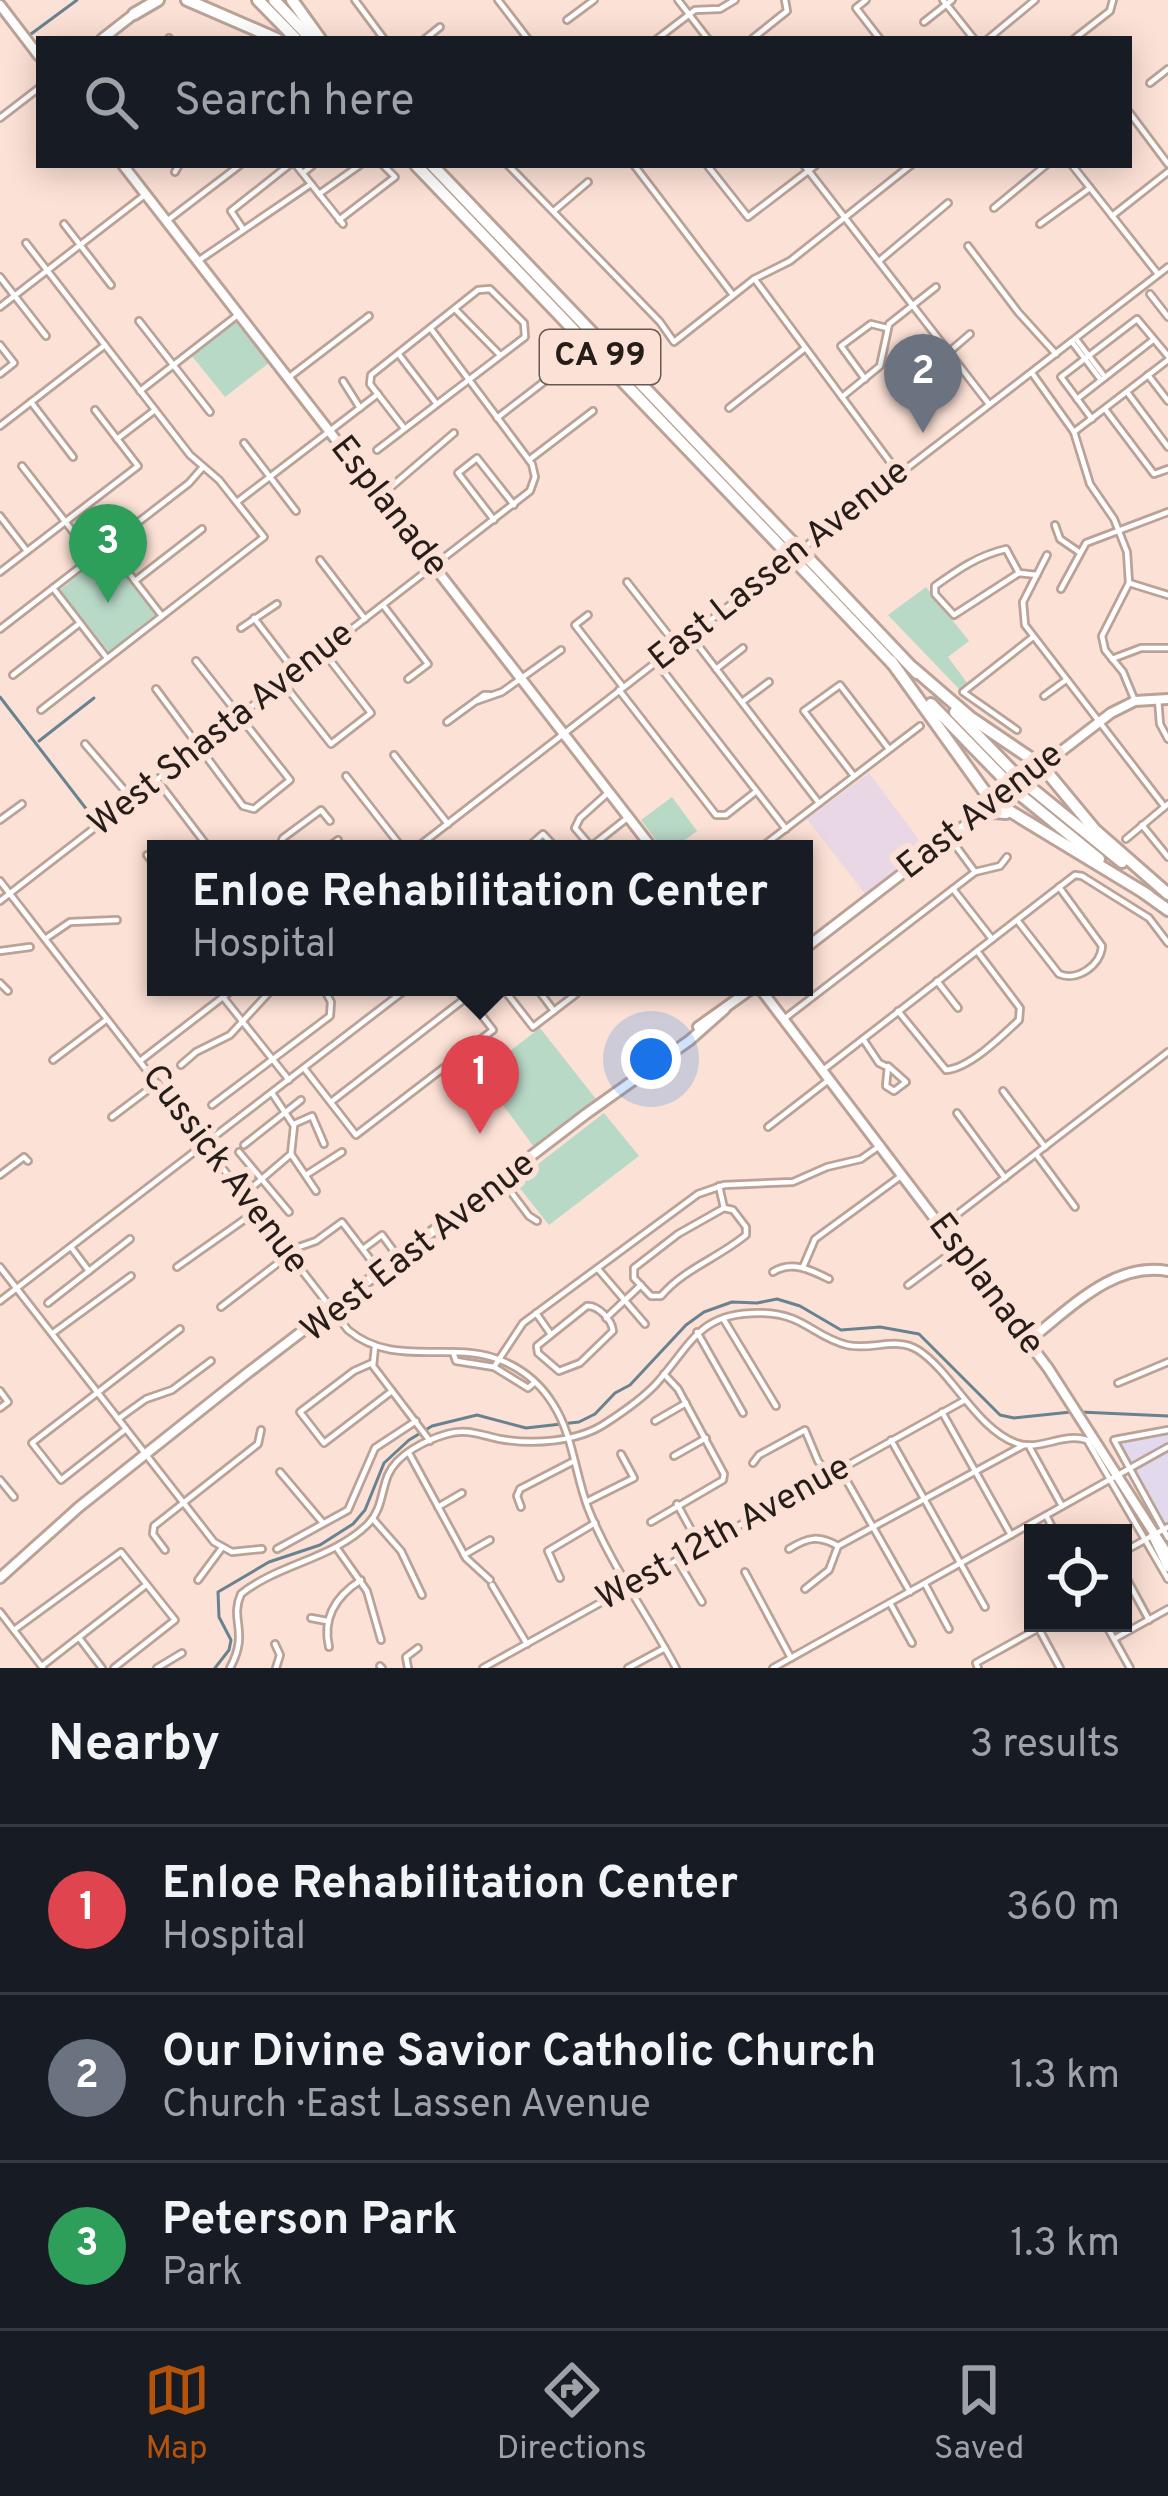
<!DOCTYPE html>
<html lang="en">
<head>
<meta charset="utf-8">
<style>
  body { margin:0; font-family:Overpass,sans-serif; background:#242831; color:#f1f3f6 }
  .controls { position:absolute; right:36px; bottom:36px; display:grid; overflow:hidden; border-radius:0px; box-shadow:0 6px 30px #0003 }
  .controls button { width:108px; height:108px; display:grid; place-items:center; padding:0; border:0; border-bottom:3px solid #363941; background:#171b24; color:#f1f3f6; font:60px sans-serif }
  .you { position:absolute; left:651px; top:1059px; width:42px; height:42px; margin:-30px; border:9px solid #fff; border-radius:50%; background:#1a73e8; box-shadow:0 0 0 18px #1a73e833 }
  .badge { display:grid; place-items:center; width:78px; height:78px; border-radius:50%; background:#b45309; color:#fff; font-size:39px; font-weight:700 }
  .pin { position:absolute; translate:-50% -99px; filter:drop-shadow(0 3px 6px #0008) }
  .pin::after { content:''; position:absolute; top:63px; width:42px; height:36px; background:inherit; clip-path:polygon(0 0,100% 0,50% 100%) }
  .popup { position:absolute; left:147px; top:840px; width:666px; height:156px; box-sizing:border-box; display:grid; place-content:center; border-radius:0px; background:#171b24; filter:drop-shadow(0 3px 9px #0005); font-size:39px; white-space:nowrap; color:#9ea1a6 }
  .popup b { font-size:45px; color:#f1f3f6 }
  .popup::after { content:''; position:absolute; left:50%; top:100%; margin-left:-24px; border:24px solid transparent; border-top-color:#171b24 }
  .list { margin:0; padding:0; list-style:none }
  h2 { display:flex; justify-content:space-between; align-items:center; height:156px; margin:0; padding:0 48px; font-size:51px }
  h2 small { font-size:39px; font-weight:400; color:#9ea1a6 }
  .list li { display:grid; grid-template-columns:78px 1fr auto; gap:36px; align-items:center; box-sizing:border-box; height:168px; padding:0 48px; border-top:3px solid #363941 }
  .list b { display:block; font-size:45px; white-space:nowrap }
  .list p { margin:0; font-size:39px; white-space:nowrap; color:#9ea1a6 }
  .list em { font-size:39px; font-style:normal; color:#9ea1a6 }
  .icon { flex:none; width:66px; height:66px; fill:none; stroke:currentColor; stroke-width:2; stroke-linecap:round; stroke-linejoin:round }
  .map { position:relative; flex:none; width:1168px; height:1668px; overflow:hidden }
  .search { position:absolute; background:#171b24; box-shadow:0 6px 30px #0003; left:36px; right:36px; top:36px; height:132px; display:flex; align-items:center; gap:30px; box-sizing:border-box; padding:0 42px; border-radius:0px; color:#9ea1a6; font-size:45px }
  .sheet { height:660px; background:#171b24 }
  nav { display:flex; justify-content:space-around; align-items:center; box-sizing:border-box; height:168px; border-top:3px solid #363941; background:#171b24; font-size:33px; color:#9ea1a6 }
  nav a { display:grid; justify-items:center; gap:6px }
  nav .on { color:#b45309 }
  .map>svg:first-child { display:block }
</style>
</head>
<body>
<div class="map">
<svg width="1168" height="1668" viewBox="0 0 1168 1668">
  <rect width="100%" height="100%" fill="#fce1d6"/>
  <polygon fill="#e2d9ee" points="1168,1427 1168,1525 1164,1528 1116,1442 1115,1434"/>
  <polygon fill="#ead7e6" points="869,773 926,849 866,895 807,819"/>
  <g fill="#b9d9c7">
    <polygon points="235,323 239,323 269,363 225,397 192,356"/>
    <polygon points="107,552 156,615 109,652 60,590"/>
    <polygon points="926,587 969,641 948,657 968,684 959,689 888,615"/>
    <polygon points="672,797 697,831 673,849 663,849 641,820"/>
    <polygon points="540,1028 596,1099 534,1147 480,1074"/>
    <polygon points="604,1113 639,1156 549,1225 515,1182"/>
  </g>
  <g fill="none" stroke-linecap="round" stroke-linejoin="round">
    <g stroke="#688290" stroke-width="3">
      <polyline points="31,34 77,0"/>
      <polyline points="0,697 94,819"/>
      <polyline points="39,741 94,698"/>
      <polyline points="1080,1412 1168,1416"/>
      <polyline points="215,1668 229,1650 231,1640 219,1617 218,1592 269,1562 320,1545 353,1524 365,1510 384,1463 409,1440 432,1426 477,1415 526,1428 579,1422 595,1414 615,1393 630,1385 686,1325 704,1312 732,1302 757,1303 777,1299 800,1306 841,1330 880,1327 919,1334 1000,1415 1014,1418 1071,1412"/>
    </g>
    <g stroke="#bba297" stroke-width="10">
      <g id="minor">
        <polyline points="355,0 384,39"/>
        <polyline points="498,0 528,39"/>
        <polyline points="678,0 708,39"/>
        <polyline points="866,0 856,8 880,39"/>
        <polyline points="943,0 974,39"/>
        <polyline points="567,20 594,0"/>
        <polyline points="924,22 952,0"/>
        <polyline points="169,38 170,39"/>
        <polyline points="425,39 440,27"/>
        <polyline points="657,39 695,10 720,9 735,0"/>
        <polyline points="752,39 787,11 785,0"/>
        <polyline points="988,39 1035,0"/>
        <polyline points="1074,39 1110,11 1113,0"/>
        <polyline points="1150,83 1168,69"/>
        <polyline points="1129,112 1168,164"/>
        <polyline points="0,118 39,88"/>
        <polyline points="296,165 343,224"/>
        <polyline points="508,165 660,322 674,342 754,279 790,261 911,165"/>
        <polyline points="634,165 733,295"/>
        <polyline points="707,165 748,217 816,165"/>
        <polyline points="804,165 989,404"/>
        <polyline points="1072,165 1158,274"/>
        <polyline points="175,172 179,165"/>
        <polyline points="303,173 313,165"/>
        <polyline points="319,194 360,165"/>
        <polyline points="994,208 1046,165"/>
        <polyline points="555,210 588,182"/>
        <polyline points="1112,216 1168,172"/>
        <polyline points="168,220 240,165"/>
        <polyline points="339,220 395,177 383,165"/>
        <polyline points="64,224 111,285"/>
        <polyline points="1040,224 1090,188"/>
        <polyline points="243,229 231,211 289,165"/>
        <polyline points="26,243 190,455 219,480 264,537 41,710"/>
        <polyline points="968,246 1018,312 1056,354"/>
        <polyline points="198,261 311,184"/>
        <polyline points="879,261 948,203"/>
        <polyline points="0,277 46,336"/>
        <polyline points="756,281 899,474"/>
        <polyline points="1150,294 1168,317"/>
        <polyline points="0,307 146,194"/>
        <polyline points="455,309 500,355"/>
        <polyline points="139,321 210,412"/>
        <polyline points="1076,339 1105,377"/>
        <polyline points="1072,342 1101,380"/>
        <polyline points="0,345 14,363 0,374"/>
        <polyline points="949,352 970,334"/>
        <polyline points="400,356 436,403"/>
        <polyline points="1032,373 1074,432 1090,484 1114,519 1127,552 1129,583 1102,636 1105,650 1123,672 1135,701"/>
        <polyline points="1148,375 1168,401"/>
        <polyline points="288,378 369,316"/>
        <polyline points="865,379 841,346 871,324 887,328"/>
        <polyline points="343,381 360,408"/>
        <polyline points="140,391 239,314"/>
        <polyline points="1127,392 1168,447"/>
        <polyline points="842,397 880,366 889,324 936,287"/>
        <polyline points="1077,399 1153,340"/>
        <polyline points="31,402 73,457"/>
        <polyline points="729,408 804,349"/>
        <polyline points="1105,409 1154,474 1168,469"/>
        <polyline points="497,418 558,371"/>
        <polyline points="1092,419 1061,377 1137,319 1168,356"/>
        <polyline points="0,426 105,345"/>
        <polyline points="1074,432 1168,360"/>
        <polyline points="117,439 155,410"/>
        <polyline points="244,443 296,511"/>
        <polyline points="377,450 525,337 524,323 490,289 478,290 371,375 370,384 404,428"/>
        <polyline points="529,460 593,411"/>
        <polyline points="22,466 92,556"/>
        <polyline points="384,493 454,433"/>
        <polyline points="237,502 378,394"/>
        <polyline points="0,516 27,551"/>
        <polyline points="494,520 458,473 477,458 514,505"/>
        <polyline points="1055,525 1060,539 1079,552"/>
        <polyline points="108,546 162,616"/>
        <polyline points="802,549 1168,267"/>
        <polyline points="1047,555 1023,602 1025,625 1164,806"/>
        <polyline points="320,560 365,619"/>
        <polyline points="0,572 138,466 95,410"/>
        <path d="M1019 573 1006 549C977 556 959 569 935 586V594L954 615 1019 573 1037 575"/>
        <polyline points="135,581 202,529"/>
        <polyline points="627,582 677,646"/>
        <polyline points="1129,583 1168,595"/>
        <polyline points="53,588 107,658"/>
        <polyline points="1061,589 1086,543 1168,512"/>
        <polyline points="383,605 428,664 408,679"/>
        <polyline points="588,615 575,625 623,687"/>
        <polyline points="254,618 296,673"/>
        <polyline points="241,628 277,604"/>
        <polyline points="0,629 189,483 203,467"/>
        <polyline points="691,636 819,803"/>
        <polyline points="1112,659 1141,648 1168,648"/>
        <polyline points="657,663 786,829"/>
        <polyline points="716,669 743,648"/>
        <polyline points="13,675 80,623"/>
        <polyline points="283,683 331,744 371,713 323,651"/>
        <polyline points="156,689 243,806 254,809 290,780 196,661"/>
        <polyline points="619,690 716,815 726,815 754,793"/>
        <polyline points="1044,696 1066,680"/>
        <polyline points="1158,699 1160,724 1168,739"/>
        <polyline points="476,701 502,692 561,650"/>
        <polyline points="742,702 769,682"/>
        <polyline points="447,722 484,695 489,695"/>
        <polyline points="1017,730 963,692 1033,637"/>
        <polyline points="85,744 132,799"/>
        <polyline points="394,755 448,824"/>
        <polyline points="346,776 403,849"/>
        <polyline points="854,776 804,711 840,685 889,749"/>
        <polyline points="157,780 205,843 198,849"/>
        <polyline points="0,820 22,804"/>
        <polyline points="1142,825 1168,857"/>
        <polyline points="950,838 975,872"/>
        <polyline points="1126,839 1168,804"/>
        <polyline points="283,849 280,845 283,838 321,810 330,821"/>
        <polyline points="326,849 338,840"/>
        <polyline points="415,849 788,560"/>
        <polyline points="526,849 543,834 557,849"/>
        <polyline points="588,849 626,819"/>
        <polyline points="593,849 575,828 580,818 609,792"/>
        <polyline points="759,849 920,726"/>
        <polyline points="147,855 156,866"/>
        <path d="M0 881 348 1330C396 1370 453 1338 505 1362 525 1371 542 1386 553 1404 573 1435 575 1474 588 1508 610 1564 648 1615 676 1668"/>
        <polyline points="953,889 992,939"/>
        <polyline points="0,901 530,491 535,477 532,464 431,329"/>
        <path d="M1017 920 1059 974C1077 982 1101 965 1102 946L1059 887"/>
        <polyline points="45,939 70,922 117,920"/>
        <polyline points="0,951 30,947"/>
        <polyline points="937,981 958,1008"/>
        <polyline points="0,983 8,991"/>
        <polyline points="502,987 533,1027 576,994 570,987"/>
        <polyline points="536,987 554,1011"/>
        <polyline points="223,997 289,1080"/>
        <path d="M898 1011 946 1070C970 1068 1002 1036 1019 1020L1020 1008 977 951"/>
        <polyline points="784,1019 975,872 1000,866 1007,857"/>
        <polyline points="863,1039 879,1063 885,1066"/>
        <polyline points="53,1060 106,1020"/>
        <polyline points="140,1061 236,987"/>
        <polyline points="181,1065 196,1052 230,1035 274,987"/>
        <polygon points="888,1066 906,1082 894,1091 886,1086"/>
        <polyline points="304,1068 356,1135 493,1030 460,987"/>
        <polyline points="823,1070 1075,875 1082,876 1149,918 1168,943"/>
        <polyline points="1003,1091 1045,1147"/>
        <polyline points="331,1102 467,997"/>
        <polyline points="212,1105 330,1016 331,1002 323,987"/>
        <polyline points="957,1113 1005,1178"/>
        <polyline points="112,1117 157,1083"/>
        <polyline points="294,1124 312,1116 324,1144"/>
        <polyline points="768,1127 830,1079"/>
        <polyline points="244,1145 301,1100"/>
        <polyline points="239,1152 289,1212"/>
        <polyline points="291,1154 316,1191"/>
        <polyline points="1036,1154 1075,1207"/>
        <polyline points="0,1175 24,1157 28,1161"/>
        <polyline points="306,1175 342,1152"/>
        <polyline points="502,1180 529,1216 537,1221"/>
        <path d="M719 1186 724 1208 733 1210 746 1227V1235C718 1258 684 1269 661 1296H651L634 1278V1268L678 1234 724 1208"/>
        <polyline points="243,1195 291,1154 294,1126 272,1093"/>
        <polyline points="942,1226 1168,1052"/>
        <polyline points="71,1247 89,1271"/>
        <polyline points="363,1249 382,1235 393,1250"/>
        <polyline points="0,1267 214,1542 232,1552 262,1549"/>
        <polyline points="177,1267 255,1212"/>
        <polyline points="803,1267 815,1239 901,1176"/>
        <polyline points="598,1269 645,1324"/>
        <path d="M773 1272C792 1260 811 1270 829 1279"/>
        <polyline points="908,1285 958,1248"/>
        <polyline points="0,1301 409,987"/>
        <polyline points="48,1303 130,1239"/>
        <path d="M587 1306C598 1305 612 1320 613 1331L580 1363 559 1371 538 1353 537 1346Z"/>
        <polyline points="221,1307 299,1247 316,1241 342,1222 380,1272"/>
        <polyline points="536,1313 550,1333"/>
        <polyline points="606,1318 641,1285"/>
        <polyline points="724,1320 776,1406"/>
        <polyline points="697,1332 743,1413"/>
        <polyline points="53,1333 131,1276"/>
        <polyline points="375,1347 373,1366 430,1441"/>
        <polyline points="453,1352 456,1361 494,1367 528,1388 534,1383"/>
        <polyline points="372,1363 354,1371 300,1412 324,1443 392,1391"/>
        <polyline points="494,1367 523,1323 698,1194 724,1185 793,1182 827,1167 861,1159 881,1145"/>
        <polyline points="1118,1383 1168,1362"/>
        <polyline points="0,1391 8,1402 0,1408"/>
        <polyline points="942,1412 1011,1535"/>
        <polyline points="118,1419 146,1399 172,1390 211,1361"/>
        <polyline points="655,1421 686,1403"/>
        <polyline points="126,1429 61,1480 32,1443 180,1329"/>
        <polyline points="1168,1430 1114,1440 1168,1538"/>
        <polyline points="891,1440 985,1607"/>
        <polyline points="1030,1448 1062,1506"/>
        <polyline points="410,1455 466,1558 490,1580"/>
        <polyline points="674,1456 706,1438"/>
        <polyline points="753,1463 759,1455 805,1430 818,1461 829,1475"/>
        <polyline points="840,1469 910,1592"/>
        <polyline points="280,1472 323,1523"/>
        <polyline points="0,1480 14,1497"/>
        <polyline points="586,1502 634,1478 621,1454"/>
        <polyline points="677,1504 700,1546"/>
        <polyline points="438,1507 462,1493"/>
        <polyline points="521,1507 517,1496 520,1489 574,1461"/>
        <polyline points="1047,1517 1055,1533"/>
        <polyline points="373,1519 401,1551 422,1595"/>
        <polyline points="651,1522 723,1480 724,1474 678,1389 664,1374"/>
        <polyline points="336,1547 367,1591 381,1640"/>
        <polyline points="277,1549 348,1510 375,1448 416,1421"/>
        <path d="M789 1549C808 1537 819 1535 838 1546"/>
        <polyline points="165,1550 153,1534 154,1526 258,1444 261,1430"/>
        <polyline points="1123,1552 1168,1527"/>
        <polyline points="464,1555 490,1540"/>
        <polyline points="677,1560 702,1602"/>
        <polyline points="745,1572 791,1658"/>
        <polyline points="1123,1572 1149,1620"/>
        <polyline points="560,1578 548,1551 595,1523"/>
        <polyline points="198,1580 221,1549"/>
        <polyline points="925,1584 949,1629"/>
        <polyline points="492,1585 527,1644"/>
        <polyline points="805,1589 829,1570 838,1546 1024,1445"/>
        <polyline points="890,1603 912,1643"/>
        <polyline points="0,1612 43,1668"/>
        <polyline points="311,1618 327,1621"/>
        <polyline points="1105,1623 1130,1668"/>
        <polyline points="14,1630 121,1552 175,1620 114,1668"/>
        <polyline points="1040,1631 1060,1668"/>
        <polyline points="80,1639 102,1668"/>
        <polyline points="1114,1639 1168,1609"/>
        <polyline points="275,1644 280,1655 276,1668"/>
        <path d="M329 1647C322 1617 336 1596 361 1580"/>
        <polyline points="42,1666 146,1585"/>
        <polyline points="380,1666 382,1668"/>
        <polyline points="157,1668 182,1653"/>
        <path d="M230 1668C250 1631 229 1621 241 1594 278 1564 333 1559 368 1524 382 1510 381 1492 388 1475 397 1454 426 1440 447 1434 466 1428 481 1435 500 1439 533 1445 578 1442 606 1423 623 1412 642 1399 656 1384 692 1344 699 1311 763 1313 804 1314 814 1337 847 1345 870 1351 897 1336 918 1350 952 1372 976 1428 1016 1443 1039 1452 1063 1432 1087 1440L1168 1579"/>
        <polyline points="408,1668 406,1657 418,1648"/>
        <polyline points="483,1668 965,1400"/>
        <polyline points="628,1668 665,1648"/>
        <polyline points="773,1668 1168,1447"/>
        <polyline points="978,1668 976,1663 1048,1623"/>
      </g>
    </g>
    <g stroke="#bba297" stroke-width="14">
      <g id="secondary">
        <polyline points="0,5 39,56"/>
        <polyline points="102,39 134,14"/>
        <polyline points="123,165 653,849"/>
        <polyline points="804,949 1111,713 1135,701 1168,699"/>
        <polyline points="759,987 1048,1368 1168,1555"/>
        <polyline points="698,1027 754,987"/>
        <path d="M1028 1341C1069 1310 1113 1261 1168 1271"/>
        <polyline points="1153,1536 1168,1567"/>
        <polyline points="0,1578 79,1507 245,1375 586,1114 690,1040 725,1009"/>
      </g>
    </g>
    <g stroke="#bba297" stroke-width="16">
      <g id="motorway">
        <polyline points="187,0 277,39"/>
        <polyline points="258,0 296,39"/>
        <polyline points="274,0 311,39"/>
        <polyline points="292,0 320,39"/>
        <polyline points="134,14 158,0"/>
        <polyline points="416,165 783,549"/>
        <polyline points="432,165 791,541"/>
        <polyline points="809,559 917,673"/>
        <polyline points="801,567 893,664"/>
        <polyline points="891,661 990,799 1148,895"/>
        <polyline points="913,668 971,718 1042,766 1095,830 1168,894"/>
        <polyline points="931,704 1006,781"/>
        <polyline points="955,712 1015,774"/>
        <polyline points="1031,788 1122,862"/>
        <polyline points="1023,797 1099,859"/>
        <polyline points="975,817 994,812 1006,813"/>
        <polyline points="1143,892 1168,910"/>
      </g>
    </g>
    <use href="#minor" stroke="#fff" stroke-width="4.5"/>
    <use href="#secondary" stroke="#fff" stroke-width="8"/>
    <use href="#motorway" stroke="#fff" stroke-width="10"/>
    <g stroke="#bba297" stroke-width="16" stroke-linecap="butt">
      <g id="motorway-bridge">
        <polyline points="791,541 809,559"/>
        <polyline points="783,549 801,567"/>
        <polyline points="1015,774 1031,788"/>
        <polyline points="1006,781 1023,797"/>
      </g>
    </g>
    <use href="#motorway-bridge" stroke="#fff" stroke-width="10"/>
  </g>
  <g text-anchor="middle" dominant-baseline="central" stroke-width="12" stroke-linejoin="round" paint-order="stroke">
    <rect fill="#fce1d6" stroke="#665852" stroke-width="3" x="540" y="330" width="120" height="54" rx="9"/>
    <g font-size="33" font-weight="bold" fill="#261d19">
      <text x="600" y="357">CA 99</text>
    </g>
    <g font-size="36" fill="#261d19" stroke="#fce1d6">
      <text transform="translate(388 507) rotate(52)">Esplanade</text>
      <text transform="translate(780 566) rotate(-38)">East Lassen Avenue</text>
      <text transform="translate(222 730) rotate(-38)">West Shasta Avenue</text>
      <text transform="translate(981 812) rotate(-38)">East Avenue</text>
      <text transform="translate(224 1170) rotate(53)">Cussick Avenue</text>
      <text transform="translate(419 1248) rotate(-38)">West East Avenue</text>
      <text transform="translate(985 1285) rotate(53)">Esplanade</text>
      <text transform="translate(724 1534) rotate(-29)">West 12th Avenue</text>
    </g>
  </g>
</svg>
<div class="controls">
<button><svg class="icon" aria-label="locate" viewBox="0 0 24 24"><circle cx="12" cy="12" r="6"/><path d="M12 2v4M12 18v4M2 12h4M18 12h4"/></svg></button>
</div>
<div class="you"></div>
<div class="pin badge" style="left:480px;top:1134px;background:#e0444e">1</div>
<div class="popup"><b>Enloe Rehabilitation Center</b>Hospital</div>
<div class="pin badge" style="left:923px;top:433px;background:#6b7280">2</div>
<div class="pin badge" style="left:108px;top:603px;background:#2e9e5b">3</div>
<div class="search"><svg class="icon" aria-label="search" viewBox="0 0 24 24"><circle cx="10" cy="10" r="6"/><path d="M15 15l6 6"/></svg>Search here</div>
</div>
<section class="sheet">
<h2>Nearby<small>3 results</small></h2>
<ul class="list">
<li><span class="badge" style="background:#e0444e">1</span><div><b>Enloe Rehabilitation Center</b><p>Hospital</p></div><em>360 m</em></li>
<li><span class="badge" style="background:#6b7280">2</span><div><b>Our Divine Savior Catholic Church</b><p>Church · East Lassen Avenue</p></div><em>1.3 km</em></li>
<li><span class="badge" style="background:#2e9e5b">3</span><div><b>Peterson Park</b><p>Park</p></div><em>1.3 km</em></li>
</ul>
</section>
<nav>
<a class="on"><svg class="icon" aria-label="map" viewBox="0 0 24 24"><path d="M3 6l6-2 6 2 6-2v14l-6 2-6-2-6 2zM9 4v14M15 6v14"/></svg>Map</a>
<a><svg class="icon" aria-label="directions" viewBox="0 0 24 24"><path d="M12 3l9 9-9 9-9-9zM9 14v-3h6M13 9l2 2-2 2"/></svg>Directions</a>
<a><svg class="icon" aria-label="saved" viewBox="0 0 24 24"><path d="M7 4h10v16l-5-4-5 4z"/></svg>Saved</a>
</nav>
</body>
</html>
